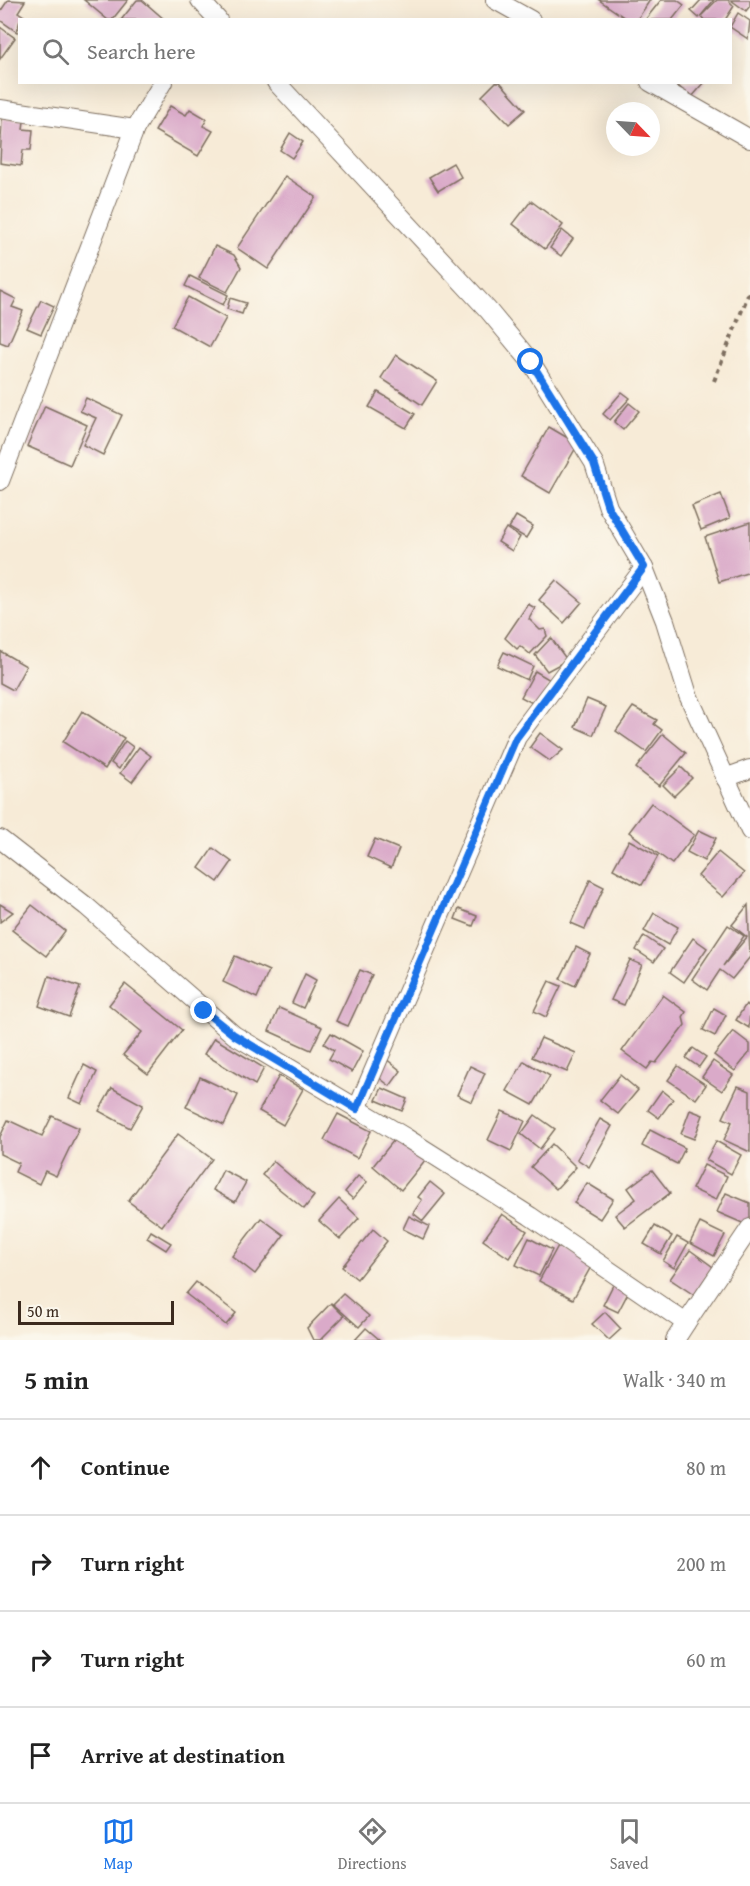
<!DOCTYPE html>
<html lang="en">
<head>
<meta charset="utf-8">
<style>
  body { margin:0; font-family:"Gentium Book Plus",serif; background:#f2f2f2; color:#222 }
  .compass { position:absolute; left:606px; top:102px; width:54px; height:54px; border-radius:50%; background:#fff; box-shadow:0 6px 24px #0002; rotate:115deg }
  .scale { position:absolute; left:18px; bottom:15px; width:156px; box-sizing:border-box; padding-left:6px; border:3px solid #3b2a1e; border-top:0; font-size:16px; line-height:21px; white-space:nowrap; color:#3b2a1e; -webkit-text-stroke:4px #fbf7ec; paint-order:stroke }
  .stop { position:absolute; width:18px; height:18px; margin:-14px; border:4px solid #1a73e8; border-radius:50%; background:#fff }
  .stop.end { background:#1a73e8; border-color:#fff; box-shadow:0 2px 6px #0008 }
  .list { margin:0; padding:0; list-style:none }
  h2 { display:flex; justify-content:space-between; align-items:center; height:78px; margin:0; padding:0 24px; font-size:26px }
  h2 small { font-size:20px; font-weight:400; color:#767676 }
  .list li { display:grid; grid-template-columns:39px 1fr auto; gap:18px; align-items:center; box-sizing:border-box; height:96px; padding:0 24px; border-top:2px solid #e0e0e0 }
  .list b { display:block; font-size:22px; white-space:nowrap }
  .list em { font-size:20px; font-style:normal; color:#767676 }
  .icon { flex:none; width:33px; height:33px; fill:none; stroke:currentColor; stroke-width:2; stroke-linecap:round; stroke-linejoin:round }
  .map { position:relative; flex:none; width:750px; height:1340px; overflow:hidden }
  .search { position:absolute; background:#fff; box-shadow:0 6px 24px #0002; left:18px; right:18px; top:18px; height:66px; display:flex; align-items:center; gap:15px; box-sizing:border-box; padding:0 21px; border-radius:0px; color:#767676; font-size:22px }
  .sheet { height:462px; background:#fff }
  nav { display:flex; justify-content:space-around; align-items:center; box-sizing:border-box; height:84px; border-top:2px solid #e0e0e0; background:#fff; font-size:16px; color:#767676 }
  nav a { display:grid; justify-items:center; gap:3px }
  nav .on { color:#1a73e8 }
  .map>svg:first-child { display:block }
</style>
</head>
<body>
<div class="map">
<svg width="750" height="1340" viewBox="0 0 750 1340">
  <rect width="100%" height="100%" fill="#fbf7ec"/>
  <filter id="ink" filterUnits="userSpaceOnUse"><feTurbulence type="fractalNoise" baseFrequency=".0167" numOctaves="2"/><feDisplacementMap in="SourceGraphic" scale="12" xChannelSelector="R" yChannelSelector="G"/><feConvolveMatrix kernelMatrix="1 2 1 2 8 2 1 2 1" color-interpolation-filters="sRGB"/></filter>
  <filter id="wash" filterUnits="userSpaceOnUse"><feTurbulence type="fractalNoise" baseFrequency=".008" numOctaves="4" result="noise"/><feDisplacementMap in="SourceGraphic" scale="24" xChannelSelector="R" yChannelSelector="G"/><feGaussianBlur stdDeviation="1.35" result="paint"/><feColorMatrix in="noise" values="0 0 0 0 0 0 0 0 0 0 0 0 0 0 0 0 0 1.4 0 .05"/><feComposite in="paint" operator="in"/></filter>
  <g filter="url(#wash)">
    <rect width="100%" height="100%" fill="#f7ebd7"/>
    <g id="blocks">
      <g fill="#daaac9">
        <polygon points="8,0 25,1 18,12 27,18 20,20 17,32 0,20 0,12"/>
        <polygon points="84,0 128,0 112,20 108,20"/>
        <polygon points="137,0 142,0 165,20 121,20"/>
        <polygon points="599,0 650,0 637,20 628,20"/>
        <polygon points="661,0 677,0 684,5 672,20 645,20"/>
        <polygon points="701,0 714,0 699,18 691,11"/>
        <polygon points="717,0 728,0 734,6 725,20 704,20 701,16"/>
        <polygon points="731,0 750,0 750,6 746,11"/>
        <polygon points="738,13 750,21 748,39 730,27"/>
        <polygon points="0,27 15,38 0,59"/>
        <polygon points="496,82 500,82 525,110 509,124 482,96"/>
        <polygon points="674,82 705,82 691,98"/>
        <polygon points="170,106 186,115 190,109 207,119 203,126 213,131 198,156 155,131"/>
        <polygon points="2,118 24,121 23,129 33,130 31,150 23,150 21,166 0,163"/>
        <polygon points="290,133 303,142 292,158 280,150"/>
        <polygon points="453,163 461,177 438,191 429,177"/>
        <polygon points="285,176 316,197 268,269 237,248"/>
        <polygon points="531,201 563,225 545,249 513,224"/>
        <polygon points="562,230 573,239 561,256 550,248"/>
        <polygon points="215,246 234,255 241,267 227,292 199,278"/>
        <polygon points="190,276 228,295 223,305 185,286"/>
        <polygon points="0,291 16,299 12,307 23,311 8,345 0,342"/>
        <polygon points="188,297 226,318 210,347 172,326"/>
        <polygon points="230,298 246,303 242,314 227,309"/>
        <polygon points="41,300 54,306 41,334 27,328"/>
        <polygon points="396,355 437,381 422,405 381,378"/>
        <polygon points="378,392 415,414 406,428 369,407"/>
        <polygon points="622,392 630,398 610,420 603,414"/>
        <polygon points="86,398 122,415 103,455 83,445 96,418 80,411"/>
        <polygon points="629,403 639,411 623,430 614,422"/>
        <polygon points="45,406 87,425 70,465 27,446"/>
        <polygon points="549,427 578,444 550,493 521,476"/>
        <polygon points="721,494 730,518 701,530 692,506"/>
        <polygon points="516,516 533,526 526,538 509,528"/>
        <polygon points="750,522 750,572 719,582 705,537"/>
        <polygon points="506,528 520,537 512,551 498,542"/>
        <polygon points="556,580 582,602 564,623 539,600"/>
        <polygon points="528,604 535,608 529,619 540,630 545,629 547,636 530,654 520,646 517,649 505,638"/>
        <polygon points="551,638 567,660 547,671 535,655"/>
        <polygon points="0,651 26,666 13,690 0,683"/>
        <polygon points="504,652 533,666 527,680 497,666"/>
        <polygon points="535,671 552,681 538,706 521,697"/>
        <polygon points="587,699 606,707 593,735 575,727"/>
        <polygon points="633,707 657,720 654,724 662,730 646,752 616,731"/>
        <polygon points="82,711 124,738 105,769 63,742"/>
        <polygon points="540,733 563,750 550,761 530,747"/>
        <polygon points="663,734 686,753 659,786 636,768"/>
        <polygon points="125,741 133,747 119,769 111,763"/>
        <polygon points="139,747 151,756 132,782 120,773"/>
        <polygon points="681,767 692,778 674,796 663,785"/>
        <polygon points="651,803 694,835 672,864 629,832"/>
        <polygon points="699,830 716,838 704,861 687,852"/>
        <polygon points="375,839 399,849 391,868 367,857"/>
        <polygon points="629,840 658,856 642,885 613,869"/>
        <polygon points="213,848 232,862 218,882 199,868"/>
        <polygon points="718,852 744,873 723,897 698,876"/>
        <polygon points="590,880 604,887 585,929 571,923"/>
        <polygon points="0,904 13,912 0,922"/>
        <polygon points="32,905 65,931 46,956 12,930"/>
        <polygon points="748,905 750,957 732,979 720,970 707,990 692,979 728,925 744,936 723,966 747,937 732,925"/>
        <polygon points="459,909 477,916 473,926 455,919"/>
        <polygon points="654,913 678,927 668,945 644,931"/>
        <polygon points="644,936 663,949 654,962 636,950"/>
        <polygon points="693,938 707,948 684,982 670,972"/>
        <polygon points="576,947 590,954 575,986 560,979"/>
        <polygon points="235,956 269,971 257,998 223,982"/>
        <polygon points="630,960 642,965 624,1005 611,1000"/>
        <polygon points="360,970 372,975 348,1026 336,1021"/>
        <polygon points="305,974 316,980 303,1008 292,1003"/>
        <polygon points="49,976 80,987 69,1017 39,1006"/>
        <polygon points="549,981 561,986 546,1017 534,1011"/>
        <polygon points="125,984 182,1030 148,1074 123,1055 142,1032 109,1005"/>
        <polygon points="663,995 686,1012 683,1017 685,1025 656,1063 652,1062 647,1069 622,1051"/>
        <polygon points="746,1004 750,1007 749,1028 736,1020"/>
        <polygon points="279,1008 322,1027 311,1050 269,1031"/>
        <polygon points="714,1008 726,1015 715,1036 703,1030"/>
        <polygon points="733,1031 750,1044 750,1052 735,1071 714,1055"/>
        <polygon points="331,1033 363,1051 352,1072 329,1059 334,1050 324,1044"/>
        <polygon points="214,1038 264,1068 255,1085 204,1054"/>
        <polygon points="541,1038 576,1053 567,1072 532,1057"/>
        <polygon points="693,1048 706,1057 699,1067 686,1058"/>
        <polygon points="385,1058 401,1071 390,1086 373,1073"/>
        <polygon points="524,1061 550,1076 533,1105 507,1091"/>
        <polygon points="713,1061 733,1075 722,1091 702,1077"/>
        <polygon points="84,1065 97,1072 82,1104 69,1098"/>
        <polygon points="470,1066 485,1073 472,1102 457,1095"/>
        <polygon points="678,1066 706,1085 696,1099 668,1080"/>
        <polygon points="620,1075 638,1090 618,1114 600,1100"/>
        <polygon points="279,1076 303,1089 283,1125 259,1111"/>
        <polygon points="200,1077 238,1095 224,1125 186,1107"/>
        <polygon points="738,1086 750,1091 750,1152 724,1140 732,1122 723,1118"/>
        <polygon points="112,1088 143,1105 130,1128 99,1111"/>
        <polygon points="382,1088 407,1099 402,1111 376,1100"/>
        <polygon points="662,1090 673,1099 659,1118 648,1110"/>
        <polygon points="690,1110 703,1115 694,1139 681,1134"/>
        <polygon points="502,1111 525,1121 511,1151 488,1140"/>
        <polygon points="338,1114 371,1131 357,1158 324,1140"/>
        <polygon points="535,1115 555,1129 540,1149 521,1134"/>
        <polygon points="52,1116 79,1128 56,1176 45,1171 39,1184 15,1172 19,1163 0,1154 0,1137 8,1120 42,1136"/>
        <polygon points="600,1119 612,1126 589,1167 577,1159"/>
        <polygon points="650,1130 685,1148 677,1164 642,1146"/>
        <polygon points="178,1134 212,1159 162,1226 128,1201"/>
        <polygon points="398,1135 426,1159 401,1190 373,1166"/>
        <polygon points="716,1141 741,1155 731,1174 706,1160"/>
        <polygon points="552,1144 576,1167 556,1189 531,1167"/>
        <polygon points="273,1161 314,1196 304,1209 262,1175"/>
        <polygon points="704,1165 727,1176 716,1200 692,1189"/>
        <polygon points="223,1170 246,1182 235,1202 213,1190"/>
        <polygon points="652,1170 670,1193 625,1227 615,1215 636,1199 628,1188"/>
        <polygon points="358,1176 367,1182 353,1199 345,1192"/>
        <polygon points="430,1182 445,1194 423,1221 413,1213 422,1200 418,1197"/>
        <polygon points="587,1183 613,1199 600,1219 574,1203"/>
        <polygon points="726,1193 750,1203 750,1217 747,1225 717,1212"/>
        <polygon points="339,1199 359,1218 340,1239 319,1221"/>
        <polygon points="502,1214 527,1231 509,1258 483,1240"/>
        <polygon points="409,1216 429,1226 423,1239 403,1229"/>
        <polygon points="261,1218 284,1235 255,1274 232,1256"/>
        <polygon points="700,1223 725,1235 714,1256 690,1243"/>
        <polygon points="655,1226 672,1236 661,1254 644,1244"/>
        <polygon points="373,1229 387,1241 357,1279 342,1267"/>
        <polygon points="151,1231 171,1243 166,1250 147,1238"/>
        <polygon points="677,1237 688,1243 674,1268 663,1261"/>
        <polygon points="529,1238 552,1250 539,1276 516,1265"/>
        <polygon points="559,1244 593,1263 573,1299 539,1281"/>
        <polygon points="690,1250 713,1267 694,1295 670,1279"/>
        <polygon points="196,1282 236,1313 226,1325 186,1294"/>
        <polygon points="614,1283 629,1291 618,1312 603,1305"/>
        <polygon points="343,1294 369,1316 359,1327 333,1304"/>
        <polygon points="331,1303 344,1316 320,1340 313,1340 307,1328"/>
        <polygon points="605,1312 621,1329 609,1340 592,1324"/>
        <polygon points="366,1328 380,1340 355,1340"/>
      </g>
    </g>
  </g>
  <g filter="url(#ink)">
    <use href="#blocks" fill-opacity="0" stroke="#7d6e5f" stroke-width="1.5"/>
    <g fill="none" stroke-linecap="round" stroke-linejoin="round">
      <g stroke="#7d6e5f" stroke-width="20">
        <g id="minor">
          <polyline points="200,0 218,20"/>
          <polyline points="495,0 531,20"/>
          <polyline points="276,82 488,310 531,362 594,463 608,507 644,568 665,621 688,695 750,831"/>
          <polyline points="650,82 750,139"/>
          <polyline points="0,109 135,129"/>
          <polyline points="0,481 135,129 163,82"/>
          <polyline points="725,778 750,769"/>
          <polyline points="0,839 86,906 234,1035 405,1137 530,1216 686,1323 750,1228"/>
          <polyline points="357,1109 517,737 644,568"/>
          <polyline points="675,1340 686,1323"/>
        </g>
      </g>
      <polyline stroke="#7d6e5f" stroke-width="4" stroke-dasharray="4.5 4.5" stroke-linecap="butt" points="714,381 750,290"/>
      <use href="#minor" stroke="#fff" stroke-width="18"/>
    </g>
  </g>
  <g fill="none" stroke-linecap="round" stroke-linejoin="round" filter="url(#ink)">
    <polyline stroke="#1a73e8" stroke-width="8" points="204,1011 234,1035 357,1109 516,738 644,567 608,507 594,463 531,362"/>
  </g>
</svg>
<svg class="compass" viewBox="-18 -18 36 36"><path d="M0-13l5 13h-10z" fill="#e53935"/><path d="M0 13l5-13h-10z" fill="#767676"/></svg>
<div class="scale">50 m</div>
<div class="stop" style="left:531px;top:362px"></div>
<div class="stop end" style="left:204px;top:1011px"></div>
<div class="search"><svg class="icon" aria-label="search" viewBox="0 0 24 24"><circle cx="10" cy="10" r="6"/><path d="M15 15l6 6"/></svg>Search here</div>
</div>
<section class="sheet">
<h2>5 min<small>Walk · 340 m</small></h2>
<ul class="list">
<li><svg class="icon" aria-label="ahead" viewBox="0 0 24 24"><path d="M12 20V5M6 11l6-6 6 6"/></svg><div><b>Continue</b></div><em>80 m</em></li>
<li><svg class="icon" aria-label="right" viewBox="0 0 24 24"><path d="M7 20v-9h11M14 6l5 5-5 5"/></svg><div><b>Turn right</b></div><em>200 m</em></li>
<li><svg class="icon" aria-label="right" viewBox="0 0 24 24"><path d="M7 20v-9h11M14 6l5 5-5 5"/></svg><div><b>Turn right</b></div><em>60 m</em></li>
<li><svg class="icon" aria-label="arrive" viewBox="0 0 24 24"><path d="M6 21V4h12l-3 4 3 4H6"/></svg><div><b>Arrive at destination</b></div></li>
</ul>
</section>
<nav>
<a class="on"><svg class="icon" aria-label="map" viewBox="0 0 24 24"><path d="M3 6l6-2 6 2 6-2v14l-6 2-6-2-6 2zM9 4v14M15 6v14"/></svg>Map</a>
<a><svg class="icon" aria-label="directions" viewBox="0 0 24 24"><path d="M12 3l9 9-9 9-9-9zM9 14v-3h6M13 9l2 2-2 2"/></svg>Directions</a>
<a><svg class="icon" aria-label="saved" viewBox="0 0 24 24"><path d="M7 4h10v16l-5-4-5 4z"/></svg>Saved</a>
</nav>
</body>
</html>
